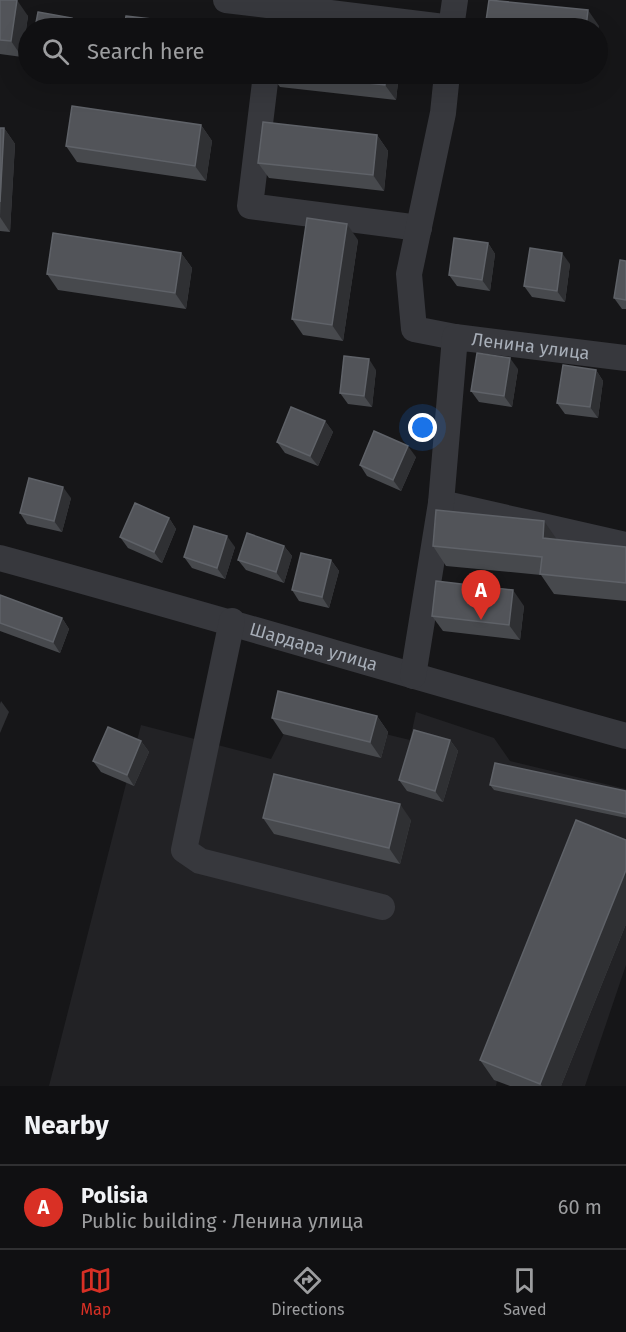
<!DOCTYPE html>
<html lang="en">
<head>
<meta charset="utf-8">
<style>
  body { margin:0; font-family:"Fira Sans",sans-serif; background:#19191b; color:#f1f3f6 }
  .you { position:absolute; left:423px; top:428px; width:21px; height:21px; margin:-15px; border:4px solid #fff; border-radius:50%; background:#1a73e8; box-shadow:0 0 0 9px #1a73e833 }
  .badge { display:grid; place-items:center; width:39px; height:39px; border-radius:50%; background:#d93025; color:#fff; font-size:20px; font-weight:700 }
  .pin { position:absolute; translate:-50% -50px; filter:drop-shadow(0 2px 3px #0008) }
  .pin::after { content:''; position:absolute; top:32px; width:21px; height:18px; background:inherit; clip-path:polygon(0 0,100% 0,50% 100%) }
  .list { margin:0; padding:0; list-style:none }
  h2 { display:flex; justify-content:space-between; align-items:center; height:78px; margin:0; padding:0 24px; font-size:26px }
  h2 small { font-size:20px; font-weight:400; color:#9c9d9f }
  .list li { display:grid; grid-template-columns:39px 1fr auto; gap:18px; align-items:center; box-sizing:border-box; height:84px; padding:0 24px; border-top:2px solid #303032 }
  .list b { display:block; font-size:22px; white-space:nowrap }
  .list p { margin:0; font-size:20px; white-space:nowrap; color:#9c9d9f }
  .list em { font-size:20px; font-style:normal; color:#9c9d9f }
  .icon { flex:none; width:33px; height:33px; fill:none; stroke:currentColor; stroke-width:2; stroke-linecap:round; stroke-linejoin:round }
  .map { position:relative; flex:none; width:626px; height:1086px; overflow:hidden }
  .search { position:absolute; background:#101012; box-shadow:0 6px 24px #0002; left:18px; right:18px; top:18px; height:66px; display:flex; align-items:center; gap:15px; box-sizing:border-box; padding:0 21px; border-radius:33px; color:#9c9d9f; font-size:22px }
  .sheet { height:162px; background:#101012 }
  nav { display:flex; justify-content:space-around; align-items:center; box-sizing:border-box; height:84px; border-top:2px solid #303032; background:#101012; font-size:16px; color:#9c9d9f }
  nav a { display:grid; justify-items:center; gap:3px }
  nav .on { color:#d93025 }
  .map>svg:first-child { display:block }
</style>
</head>
<body>
<div class="map">
<svg width="626" height="1086" viewBox="0 0 626 1086">
  <rect width="100%" height="100%" fill="#161618"/>
  <polygon fill="#222225" points="295,712 410,740 416,712 494,738 510,761 626,789 626,965 585,1086 522,1086 498,1076 496,1086 49,1086 141,725 271,759"/>
  <g fill="none" stroke-linecap="round" stroke-linejoin="round">
    <g stroke="#37383d" stroke-width="26">
      <polyline points="226,0 452,28"/>
      <polyline points="451,28 455,0"/>
      <polyline points="266,74 250,206 419,228"/>
      <polyline points="447,74 443,113 409,274 414,329 455,337"/>
      <polyline points="441,503 626,545"/>
      <path id="s1" d="M0 558C209 615 417 678 626 736"/>
      <polyline points="232,621 184,850 200,861 382,907"/>
      <path id="s2" d="M413 676 441 503 455 337 626 358"/>
    </g>
  </g>
  <g fill="#47494d">
    <polygon points="0,0 28,16 22,57 0,54"/>
    <polygon points="130,74 193,74 192,83 132,76"/>
    <polygon points="270,74 399,74 396,100 280,87"/>
    <polygon points="201,125 212,141 206,181 77,162 66,146"/>
    <polygon points="0,128 4,128 15,144 10,232 0,231"/>
    <polygon points="377,135 388,151 384,191 269,178 258,163"/>
    <polygon points="358,240 343,341 303,335 292,319"/>
    <polygon points="488,243 495,254 490,291 457,286 449,275"/>
    <polygon points="181,253 192,268 186,309 58,290 47,274"/>
    <polygon points="626,261 626,309 622,309 614,298"/>
    <polygon points="570,264 565,302 532,297 524,286"/>
    <polygon points="518,369 512,407 479,402 471,391"/>
    <polygon points="376,370 372,407 348,404 340,393"/>
    <polygon points="596,370 603,381 598,418 565,414 557,403"/>
    <polygon points="325,421 333,432 318,466 285,453 277,442"/>
    <polygon points="416,457 401,491 367,476 360,465"/>
    <polygon points="71,498 62,532 27,524 20,513"/>
    <polygon points="169,518 176,529 162,563 128,548 120,537"/>
    <polygon points="557,540 626,547 626,601 554,594 541,575 446,566 433,546"/>
    <polygon points="284,546 292,556 284,583 246,570 238,560"/>
    <polygon points="235,547 225,579 192,568 184,557"/>
    <polygon points="331,560 339,571 329,608 299,601 292,590"/>
    <polygon points="0,595 62,618 69,629 60,653 0,631"/>
    <polygon points="524,606 520,640 443,631 432,616"/>
    <polygon points="377,716 388,732 381,758 283,734 272,718"/>
    <polygon points="450,740 458,751 443,802 407,791 399,780"/>
    <polygon points="141,741 149,752 134,786 101,772 93,761"/>
    <polygon points="490,785 626,791 626,818 494,790"/>
    <polygon points="263,818 411,820 400,864 274,834"/>
    <polygon points="626,924 561,1086 510,1086 494,1080 480,1060"/>
  </g>
  <g fill="#2f3033">
    <polygon points="17,0 28,16 22,57 11,41"/>
    <polygon points="588,10 599,26 597,38 597,28 586,28"/>
    <polygon points="72,18 80,28 70,28"/>
    <polygon points="185,74 193,74 192,83"/>
    <polygon points="386,74 399,74 396,100 385,85"/>
    <polygon points="201,125 212,141 206,181 195,166"/>
    <polygon points="4,128 15,144 10,232 0,217"/>
    <polygon points="377,135 388,151 384,191 373,175"/>
    <polygon points="347,224 358,240 343,341 332,325"/>
    <polygon points="488,243 495,254 490,291 482,280"/>
    <polygon points="181,253 192,268 186,309 175,293"/>
    <polygon points="562,253 570,264 565,302 557,291"/>
    <polygon points="510,358 518,369 512,407 504,396"/>
    <polygon points="369,359 376,370 372,407 364,396"/>
    <polygon points="596,370 603,381 598,418 590,407"/>
    <polygon points="325,421 333,432 318,466 310,456"/>
    <polygon points="408,446 416,457 401,491 393,480"/>
    <polygon points="63,487 71,498 62,532 54,521"/>
    <polygon points="169,518 176,529 162,563 154,552"/>
    <polygon points="544,521 558,541 543,538"/>
    <polygon points="227,536 235,547 225,579 217,568"/>
    <polygon points="284,546 292,556 284,583 276,572"/>
    <polygon points="331,560 339,571 329,608 322,597"/>
    <polygon points="513,590 524,606 520,640 509,625"/>
    <polygon points="62,618 69,629 60,653 53,642"/>
    <polygon points="1,701 9,712 0,733 0,704"/>
    <polygon points="377,716 388,732 381,758 370,742"/>
    <polygon points="450,740 458,751 443,802 435,791"/>
    <polygon points="141,741 149,752 134,786 127,775"/>
    <polygon points="400,804 411,820 400,864 389,848"/>
    <polygon points="626,870 626,924 561,1086 542,1086 540,1084"/>
  </g>
  <g fill="#525459" stroke="#5f6268" stroke-width="1.5">
    <polygon points="0,0 17,0 11,41 0,40"/>
    <polygon points="489,0 588,10 586,28 485,28"/>
    <polygon points="38,12 72,18 70,28 35,28"/>
    <polygon points="126,16 186,23 186,28 124,28"/>
    <polygon points="287,74 386,74 385,85"/>
    <polygon points="72,106 201,125 195,166 66,146"/>
    <polygon points="263,122 377,135 373,175 258,163"/>
    <polygon points="0,128 4,128 0,202"/>
    <polygon points="307,218 347,224 332,325 292,319"/>
    <polygon points="53,233 181,253 175,293 47,274"/>
    <polygon points="454,238 488,243 482,280 449,275"/>
    <polygon points="530,248 562,253 557,291 524,286"/>
    <polygon points="620,260 626,261 626,300 614,298"/>
    <polygon points="477,353 510,358 504,396 471,391"/>
    <polygon points="344,356 369,359 364,396 340,393"/>
    <polygon points="563,365 596,370 590,407 557,403"/>
    <polygon points="291,407 325,421 310,456 277,442"/>
    <polygon points="374,431 408,446 393,480 360,465"/>
    <polygon points="29,478 63,487 54,521 20,513"/>
    <polygon points="135,503 169,518 154,552 120,537"/>
    <polygon points="436,510 544,521 543,538 626,547 626,583 540,574 542,557 433,546"/>
    <polygon points="194,526 227,536 217,568 184,557"/>
    <polygon points="247,533 284,546 276,572 238,560"/>
    <polygon points="301,553 331,560 322,597 292,590"/>
    <polygon points="436,581 513,590 509,625 432,616"/>
    <polygon points="0,595 62,618 53,642 0,623"/>
    <polygon points="278,691 377,716 370,742 272,718"/>
    <polygon points="108,727 141,741 127,775 93,761"/>
    <polygon points="414,730 450,740 435,791 399,780"/>
    <polygon points="495,763 626,791 626,814 490,785"/>
    <polygon points="274,774 400,804 389,848 263,818"/>
    <polygon points="576,820 626,840 626,870 540,1084 480,1060"/>
  </g>
  <g text-anchor="middle" dominant-baseline="central" stroke-width="4.5" stroke-linejoin="round" paint-order="stroke">
    <g font-size="18" fill="#a7aeb8" stroke="#111113">
      <text stroke="none"><textPath href="#s2" startOffset="418">Ленина улица</textPath></text>
      <text stroke="none"><textPath href="#s1" startOffset="326">Шардара улица</textPath></text>
    </g>
  </g>
</svg>
<div class="you"></div>
<div class="pin badge" style="left:481px;top:620px">A</div>
<div class="search"><svg class="icon" aria-label="search" viewBox="0 0 24 24"><circle cx="10" cy="10" r="6"/><path d="M15 15l6 6"/></svg>Search here</div>
</div>
<section class="sheet">
<h2>Nearby<small></small></h2>
<ul class="list">
<li><span class="badge">A</span><div><b>Polisia</b><p>Public building · Ленина улица</p></div><em>60 m</em></li>
</ul>
</section>
<nav>
<a class="on"><svg class="icon" aria-label="map" viewBox="0 0 24 24"><path d="M3 6l6-2 6 2 6-2v14l-6 2-6-2-6 2zM9 4v14M15 6v14"/></svg>Map</a>
<a><svg class="icon" aria-label="directions" viewBox="0 0 24 24"><path d="M12 3l9 9-9 9-9-9zM9 14v-3h6M13 9l2 2-2 2"/></svg>Directions</a>
<a><svg class="icon" aria-label="saved" viewBox="0 0 24 24"><path d="M7 4h10v16l-5-4-5 4z"/></svg>Saved</a>
</nav>
</body>
</html>
